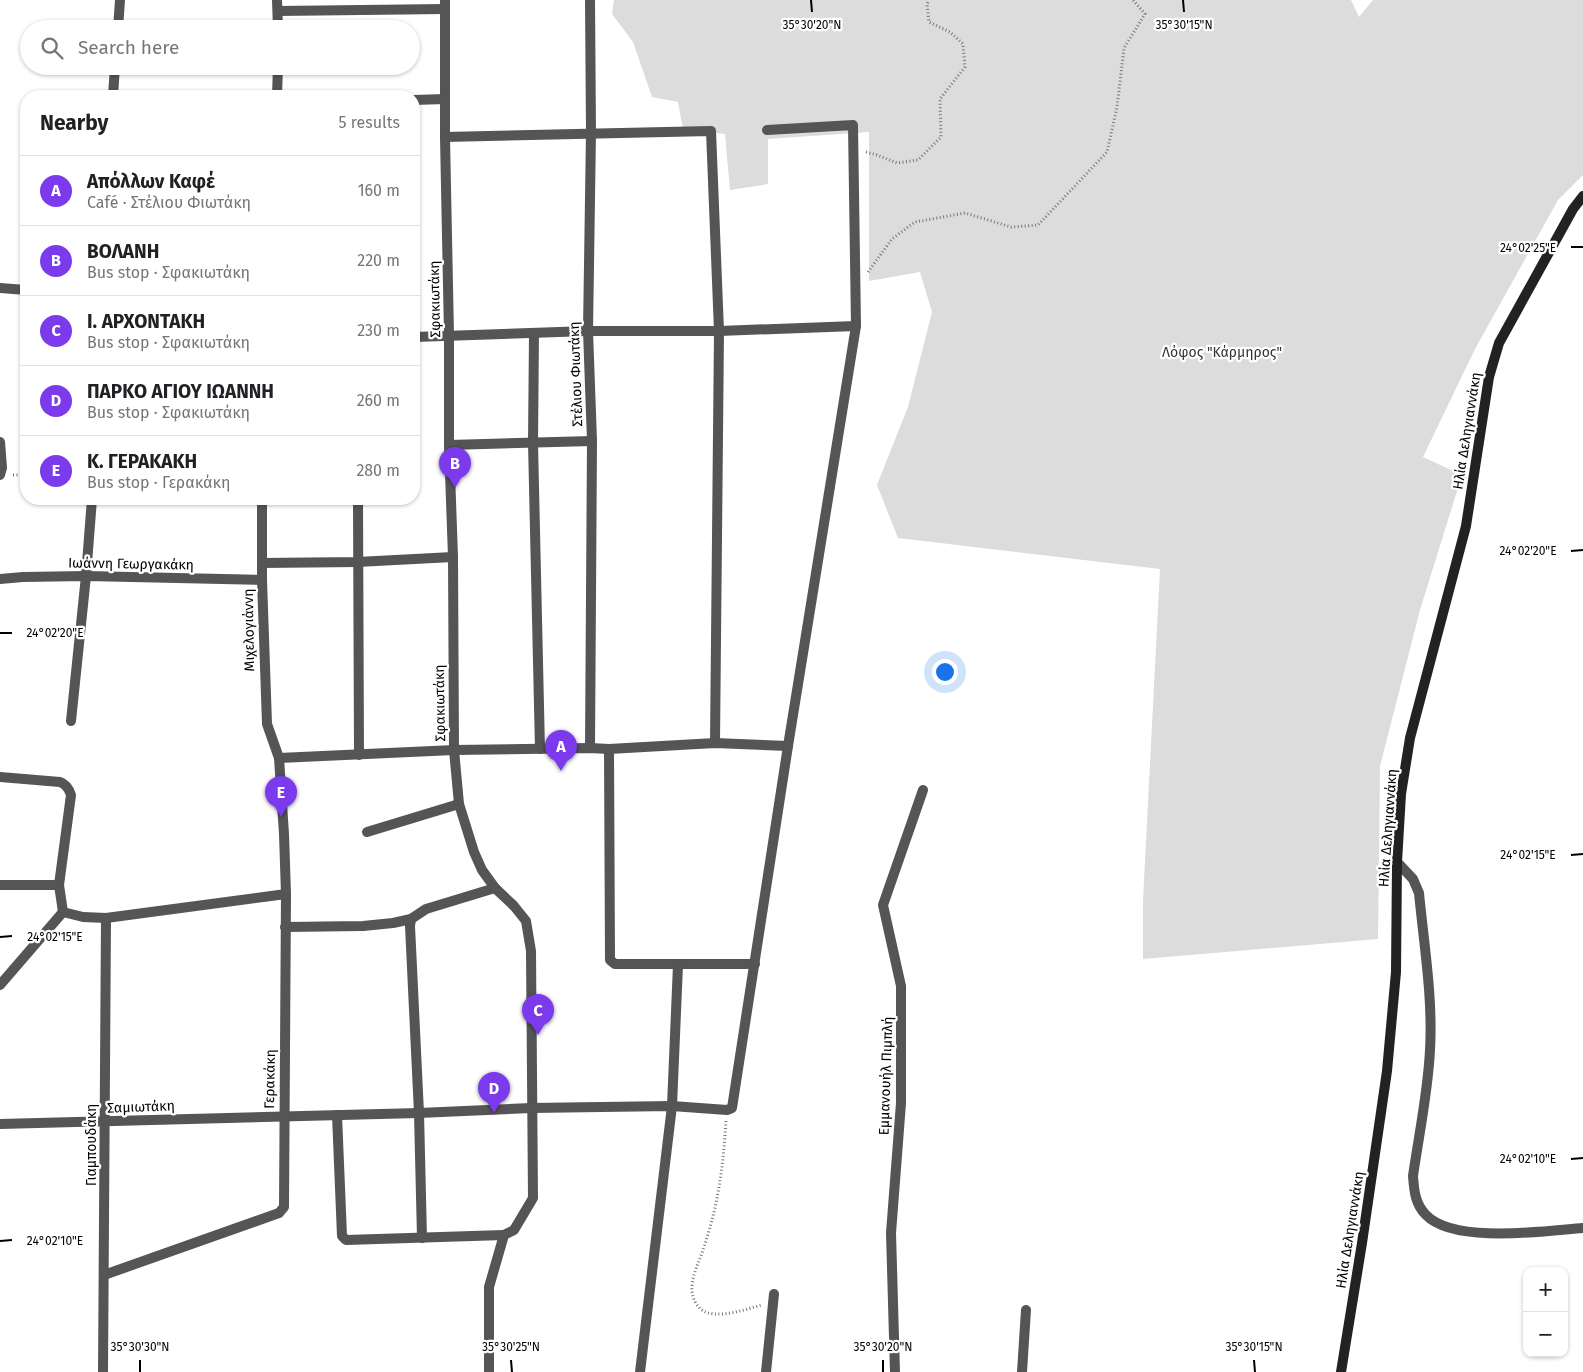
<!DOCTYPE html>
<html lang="en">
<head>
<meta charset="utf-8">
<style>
  body { margin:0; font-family:"Fira Sans",sans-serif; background:#f6f6f6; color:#202124 }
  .controls { position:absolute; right:15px; bottom:15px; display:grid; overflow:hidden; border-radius:10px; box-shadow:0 1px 4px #0004 }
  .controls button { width:45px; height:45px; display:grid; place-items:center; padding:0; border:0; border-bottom:1px solid #e0e0e0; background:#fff; color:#202124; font:25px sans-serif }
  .you { position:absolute; left:944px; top:671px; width:18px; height:18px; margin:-12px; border:4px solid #fff; border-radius:50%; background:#1a73e8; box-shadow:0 0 0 8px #1a73e833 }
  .badge { display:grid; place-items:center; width:32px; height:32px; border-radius:50%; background:#7c3aed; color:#fff; font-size:16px; font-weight:700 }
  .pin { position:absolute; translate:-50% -41px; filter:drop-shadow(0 1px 2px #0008) }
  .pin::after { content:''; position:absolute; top:26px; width:18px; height:15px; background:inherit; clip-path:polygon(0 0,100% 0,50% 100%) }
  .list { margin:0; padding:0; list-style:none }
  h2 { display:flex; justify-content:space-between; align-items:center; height:65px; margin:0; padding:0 20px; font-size:21px }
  h2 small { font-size:16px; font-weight:400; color:#757577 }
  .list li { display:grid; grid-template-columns:32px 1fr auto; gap:15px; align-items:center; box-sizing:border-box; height:70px; padding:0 20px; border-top:1px solid #e0e0e0 }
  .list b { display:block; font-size:19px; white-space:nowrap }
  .list p { margin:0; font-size:16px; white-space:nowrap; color:#757577 }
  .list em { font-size:16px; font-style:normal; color:#757577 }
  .icon { flex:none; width:28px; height:28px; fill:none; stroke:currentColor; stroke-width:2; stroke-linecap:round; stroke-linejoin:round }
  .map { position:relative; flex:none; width:1583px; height:1372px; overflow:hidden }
  .search { position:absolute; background:#fff; box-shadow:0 1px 4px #0004; left:20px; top:20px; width:400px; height:55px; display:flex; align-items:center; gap:12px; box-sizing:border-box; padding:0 18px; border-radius:28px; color:#757577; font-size:19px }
  .panel { position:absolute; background:#fff; box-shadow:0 1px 4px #0004; left:20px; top:90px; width:400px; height:415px; border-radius:20px }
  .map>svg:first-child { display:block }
</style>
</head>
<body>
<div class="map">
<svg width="1583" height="1372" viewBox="0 0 1583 1372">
  <rect width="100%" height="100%" fill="#fff"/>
  <polygon fill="#dcdcdc" points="614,0 1351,0 1359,17 1373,0 1583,0 1583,175 1558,200 1475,349 1423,457 1462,475 1420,610 1380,766 1378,939 1143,959 1143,900 1160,569 898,538 877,485 908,407 932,312 920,272 869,281 869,132 768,139 768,184 730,190 725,134 683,129 678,102 652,97 633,42 612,14"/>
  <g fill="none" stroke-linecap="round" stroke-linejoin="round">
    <g stroke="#777" stroke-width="3" stroke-dasharray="1 2.5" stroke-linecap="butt">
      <polyline points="866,152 877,155 897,163 918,160 941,137 940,99 965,67 963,44 950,32 929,22 927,4 929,0"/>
      <polyline points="868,272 892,239 915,222 965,213 1011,227 1038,225 1107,152 1117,107 1124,48 1145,14 1133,0"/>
      <polyline points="13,475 26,475"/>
      <path d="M726 1121C724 1153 721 1184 713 1216 710 1228 706 1241 702 1253 698 1264 693 1274 692 1286 691 1295 695 1305 702 1310 716 1320 747 1309 762 1305"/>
    </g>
    <g stroke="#555" stroke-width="10">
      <polyline points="277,0 278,29"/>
      <polyline points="445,0 445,137 449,335 449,445 453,557 454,750 459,804 474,852 482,870 495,888 514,906 526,921 531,951 533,1198 514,1230 504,1235 489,1287 489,1372"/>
      <polyline points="278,11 445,9"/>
      <polyline points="118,29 120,0"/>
      <polyline points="113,96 115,66"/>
      <polyline points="277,96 278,66"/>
      <polyline points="414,100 445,99"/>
      <polyline points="445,137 711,131 719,331 715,743"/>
      <polyline points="0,288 26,290"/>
      <polyline points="534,333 533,443 540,749"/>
      <polyline points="414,337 588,331 719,331 856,326"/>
      <polyline points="0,442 2,468 0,475"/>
      <polyline points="449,445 592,441"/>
      <polyline points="358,499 359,755"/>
      <polyline points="262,563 357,562 453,557"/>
      <polyline points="0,579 23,577 86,576 262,580"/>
      <polyline points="71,721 86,576 92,499"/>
      <polyline points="590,748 592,441 588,331 591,132 590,0"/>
      <polyline points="609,749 610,960 615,964 755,964"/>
      <polyline points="279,758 454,750 590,748 609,749 715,743 788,746"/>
      <path d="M0 777 60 782C66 784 69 789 71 795L59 885 63 912"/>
      <polyline points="367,832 459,804"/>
      <path d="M1397 862 1413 879 1419 893C1424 945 1433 998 1430 1050 1428 1092 1419 1134 1413 1176 1414 1190 1415 1204 1426 1215 1454 1244 1544 1231 1583 1228"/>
      <polyline points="0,885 59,885"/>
      <polyline points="63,912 83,917 106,918 286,894"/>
      <polyline points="411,919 410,926 419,1113 422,1238"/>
      <polyline points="285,927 363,926 393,923 411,919 426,909 495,888"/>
      <polyline points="0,985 63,912"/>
      <polyline points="337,1115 342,1236 346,1240 504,1235"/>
      <polyline points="0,1124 419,1113 531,1108 672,1106 727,1110 732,1108 788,746 856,326 853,125 767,130"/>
      <polyline points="104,1275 279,1213 284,1207 286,894 284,834 279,758 267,724 262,580 262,499"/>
      <polyline points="103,1372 106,918"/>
      <polyline points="640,1372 672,1106 678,965"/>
      <polyline points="766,1372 774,1294"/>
      <polyline points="895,1372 891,1233 901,1103 901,986 883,905 923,790"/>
      <polyline points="1022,1372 1026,1310"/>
    </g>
    <polyline stroke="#222" stroke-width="10" points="1341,1372 1362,1243 1387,1071 1396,972 1397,862 1401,794 1410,738 1466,526 1489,377 1499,343 1573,209 1583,196"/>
  </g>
  <path fill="none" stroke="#000" stroke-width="2" d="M811 0 812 12M1183 0 1184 12M1571 247H1583M1571 551 1583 550M0 633H12M1571 855 1583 854M0 937 12 936M1571 1159 1583 1158M0 1241 12 1240M140 1360V1372M511 1360 512 1372M883 1360V1372M1254 1360 1255 1372"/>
  <g text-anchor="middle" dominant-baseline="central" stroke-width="4.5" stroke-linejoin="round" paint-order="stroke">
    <g font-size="14" fill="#000" stroke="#fff">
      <text transform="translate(435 299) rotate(-91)">Σφακιωτάκη</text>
      <text transform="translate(576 374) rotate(-92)">Στέλιου Φιωτάκη</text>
      <text transform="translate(1467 431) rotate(-81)">Ηλία Δεληγιαννάκη</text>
      <text transform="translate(131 564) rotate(1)">Ιωάννη Γεωργακάκη</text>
      <text transform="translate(249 630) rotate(-91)">Μιχελογιάννη</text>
      <text transform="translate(440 703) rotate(-91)">Σφακιωτάκη</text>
      <text transform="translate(1388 828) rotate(-86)">Ηλία Δεληγιαννάκη</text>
      <text transform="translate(886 1076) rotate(-88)">Εµµανουήλ Πιµπλή</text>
      <text transform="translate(270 1079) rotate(-89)">Γερακάκη</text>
      <text transform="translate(141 1107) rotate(-2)">Σαμιωτάκη</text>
      <text transform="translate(91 1145) rotate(-90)">Γιαμπουδάκη</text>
      <text transform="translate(1350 1230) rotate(-81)">Ηλία Δεληγιαννάκη</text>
    </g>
    <g font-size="14" fill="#333" stroke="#fff">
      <text x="1222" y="352">Λόφος "Κάρμηρος"</text>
    </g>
  </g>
  <g font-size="12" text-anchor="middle" fill="#000" stroke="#fff" stroke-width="4.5" stroke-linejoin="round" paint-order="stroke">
    <text x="812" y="29">35°30'20"N</text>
    <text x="1184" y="29">35°30'15"N</text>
    <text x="1528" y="252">24°02'25"E</text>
    <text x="1528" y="555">24°02'20"E</text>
    <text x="55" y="637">24°02'20"E</text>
    <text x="1528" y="859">24°02'15"E</text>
    <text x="55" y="941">24°02'15"E</text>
    <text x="1528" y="1163">24°02'10"E</text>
    <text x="55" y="1245">24°02'10"E</text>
    <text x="140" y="1351">35°30'30"N</text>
    <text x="511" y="1351">35°30'25"N</text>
    <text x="883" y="1351">35°30'20"N</text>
    <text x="1254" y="1351">35°30'15"N</text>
  </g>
</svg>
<div class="controls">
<button>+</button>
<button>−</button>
</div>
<div class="you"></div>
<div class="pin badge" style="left:561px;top:771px">A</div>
<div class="pin badge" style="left:455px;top:488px">B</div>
<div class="pin badge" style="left:538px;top:1035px">C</div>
<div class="pin badge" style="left:494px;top:1113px">D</div>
<div class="pin badge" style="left:281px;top:817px">E</div>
<div class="search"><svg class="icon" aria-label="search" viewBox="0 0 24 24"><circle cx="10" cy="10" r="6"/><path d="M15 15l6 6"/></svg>Search here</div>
<section class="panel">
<h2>Nearby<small>5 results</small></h2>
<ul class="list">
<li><span class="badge">A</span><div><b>Απόλλων Καφέ</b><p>Café · Στέλιου Φιωτάκη</p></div><em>160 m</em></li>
<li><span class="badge">B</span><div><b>ΒΟΛΑΝΗ</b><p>Bus stop · Σφακιωτάκη</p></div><em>220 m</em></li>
<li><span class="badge">C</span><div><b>Ι. ΑΡΧΟΝΤΑΚΗ</b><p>Bus stop · Σφακιωτάκη</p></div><em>230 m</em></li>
<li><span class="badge">D</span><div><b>ΠΑΡΚΟ ΑΓΙΟΥ ΙΩΑΝΝΗ</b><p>Bus stop · Σφακιωτάκη</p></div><em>260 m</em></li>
<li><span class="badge">E</span><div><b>Κ. ΓΕΡΑΚΑΚΗ</b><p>Bus stop · Γερακάκη</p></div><em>280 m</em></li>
</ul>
</section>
</div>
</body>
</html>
